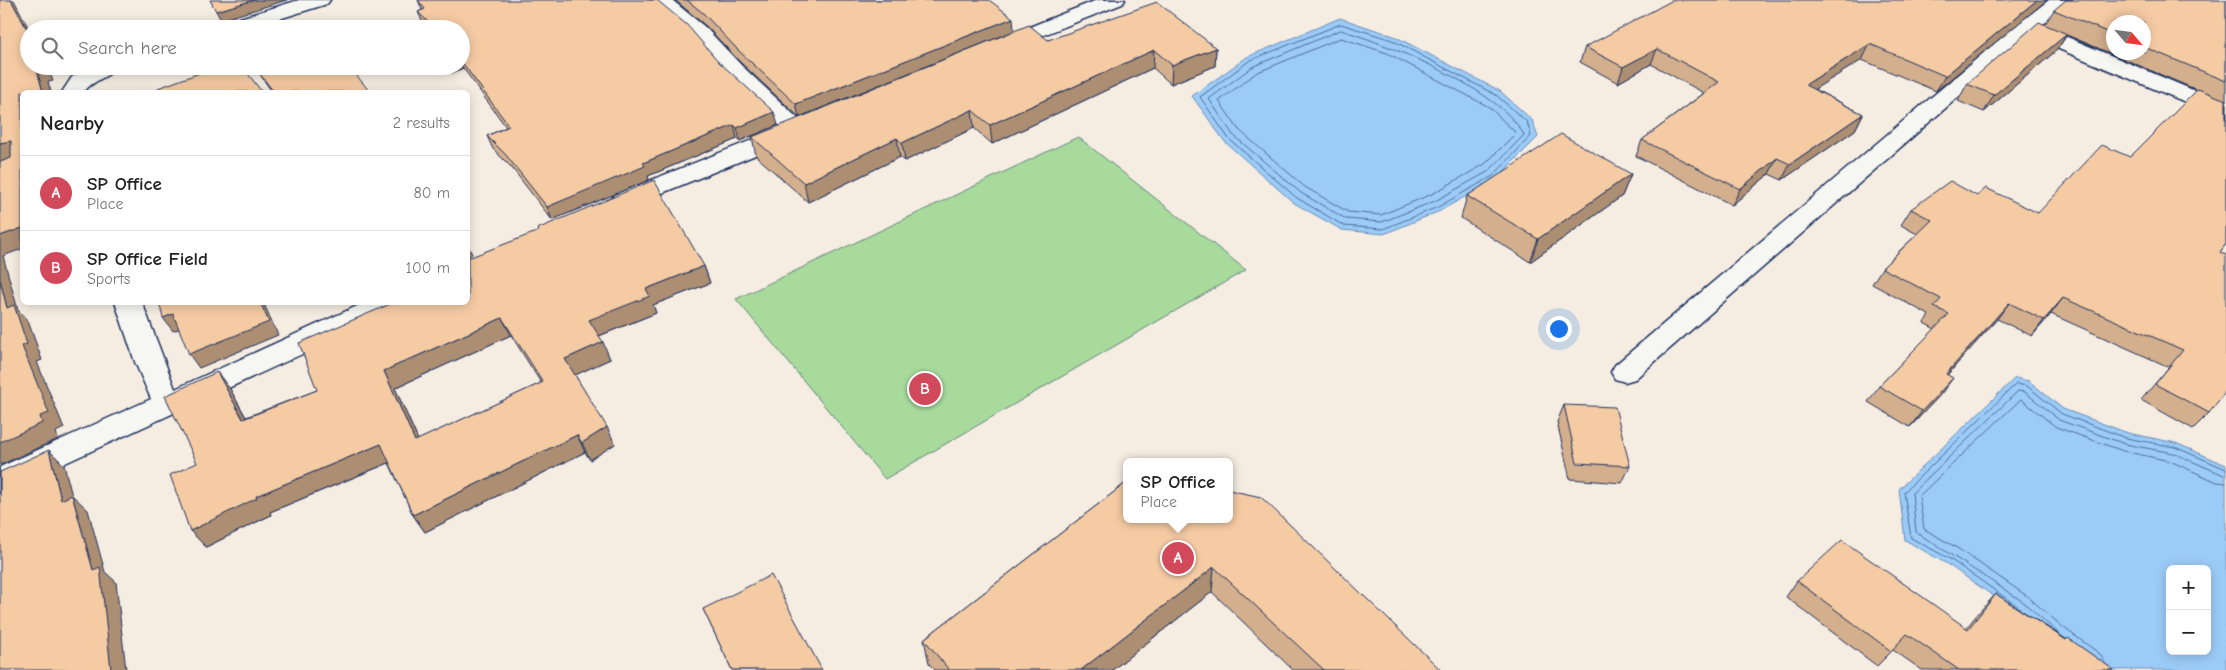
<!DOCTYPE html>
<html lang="en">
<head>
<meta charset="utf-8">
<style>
  body { margin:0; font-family:"Comic Neue",sans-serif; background:#f6f6f6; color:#222 }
  .controls { position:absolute; right:15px; bottom:15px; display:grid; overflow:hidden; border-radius:8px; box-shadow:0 2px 12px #0003 }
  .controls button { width:45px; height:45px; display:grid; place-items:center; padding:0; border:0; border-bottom:1px solid #e0e0e0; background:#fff; color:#222; font:25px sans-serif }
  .compass { position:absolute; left:2106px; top:15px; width:45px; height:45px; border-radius:50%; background:#fff; box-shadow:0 2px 12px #0003; rotate:118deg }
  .you { position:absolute; left:1558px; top:328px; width:18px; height:18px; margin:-12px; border:4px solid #fff; border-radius:50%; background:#1a73e8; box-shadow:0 0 0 8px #1a73e833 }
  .badge { display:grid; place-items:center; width:32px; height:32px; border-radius:50%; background:#d1495b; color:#fff; font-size:16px; font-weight:700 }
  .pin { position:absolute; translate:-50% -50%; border:2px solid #fff; box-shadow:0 1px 5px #0006 }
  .popup { position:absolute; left:1123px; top:458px; width:110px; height:65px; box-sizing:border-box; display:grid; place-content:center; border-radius:8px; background:#fff; filter:drop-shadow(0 1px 4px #0005); font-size:16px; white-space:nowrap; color:#767676 }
  .popup b { font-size:19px; color:#222 }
  .popup::after { content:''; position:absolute; left:50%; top:100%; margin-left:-10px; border:10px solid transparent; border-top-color:#fff }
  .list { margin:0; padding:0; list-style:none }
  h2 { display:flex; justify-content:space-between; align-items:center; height:65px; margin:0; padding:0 20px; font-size:21px }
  h2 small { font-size:16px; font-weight:400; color:#767676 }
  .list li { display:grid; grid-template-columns:32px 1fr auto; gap:15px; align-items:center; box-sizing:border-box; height:75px; padding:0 20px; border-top:1px solid #e0e0e0 }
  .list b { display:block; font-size:19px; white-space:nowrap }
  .list p { margin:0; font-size:16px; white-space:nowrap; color:#767676 }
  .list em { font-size:16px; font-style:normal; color:#767676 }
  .icon { flex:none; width:28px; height:28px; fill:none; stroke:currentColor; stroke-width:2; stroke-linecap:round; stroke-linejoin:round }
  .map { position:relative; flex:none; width:2226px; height:670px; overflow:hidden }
  .search { position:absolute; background:#fff; box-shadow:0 2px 12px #0003; left:20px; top:20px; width:450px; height:55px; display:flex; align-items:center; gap:12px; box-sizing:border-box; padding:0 18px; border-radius:28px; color:#767676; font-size:19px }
  .panel { position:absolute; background:#fff; box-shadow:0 2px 12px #0003; left:20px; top:90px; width:450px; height:215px; border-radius:8px }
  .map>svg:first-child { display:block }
</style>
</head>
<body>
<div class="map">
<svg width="2226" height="670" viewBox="0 0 2226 670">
  <rect width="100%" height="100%" fill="#f6ede2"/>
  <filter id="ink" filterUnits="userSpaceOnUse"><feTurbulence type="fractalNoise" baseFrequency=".02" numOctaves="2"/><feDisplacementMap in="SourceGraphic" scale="10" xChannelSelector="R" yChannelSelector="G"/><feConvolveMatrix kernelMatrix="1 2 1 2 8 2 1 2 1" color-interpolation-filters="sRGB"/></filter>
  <g filter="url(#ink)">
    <polygon fill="#a8da9c" stroke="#62847d" points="1078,137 1246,270 885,479 736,299"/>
    <g fill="#9bcbf7" stroke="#688dba" fill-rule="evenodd">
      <polygon points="1340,18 1394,36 1500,91 1532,120 1538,137 1496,179 1440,211 1384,234 1342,230 1294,203 1225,142 1192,96 1247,57"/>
      <path d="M2015 378 2029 381 2063 409 2128 433 2176 443 2226 465V670H2090L2015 611 1947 564 1905 540 1899 489ZM2170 569H2207V651H2170Z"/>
    </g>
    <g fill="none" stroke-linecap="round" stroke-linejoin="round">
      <g stroke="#4e6d9b" stroke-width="1">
        <polygon points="1341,24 1392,40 1496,95 1527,122 1531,136 1493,176 1438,207 1383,229 1344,226 1297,198 1229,139 1200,97 1249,61"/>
        <path d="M1341 30C1390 45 1500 89 1524 135L1489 171 1435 201 1382 222 1346 219 1301 193 1233 135 1209 99 1252 67Z"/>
        <polygon points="1341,38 1387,53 1489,107 1516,133 1485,164 1432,194 1381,215 1348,212 1305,187 1239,130 1219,101 1256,73"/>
        <polyline points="2020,608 1950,559 1911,538 1904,492 2016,384 2027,386 2062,414 2126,438 2175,447 2226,469"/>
        <polyline points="2058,633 2022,601 1916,532 1912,493 2018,391 2025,392 2059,420 2125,444 2173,453 2226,476"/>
        <polyline points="2105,662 2099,653 2064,628 2027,596 1957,548 1924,529 1919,496 2021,399 2056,427 2123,451 2170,461 2217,482 2226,483"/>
      </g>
      <g stroke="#1b2f5e" stroke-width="3">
        <g id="minor">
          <polygon points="299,0 330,0 327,4 247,29 214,29 217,25"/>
          <polygon points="649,0 672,0 706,28 740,64 809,129 805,134 797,138 623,209 614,207 611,201 614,195 782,128 724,74 692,36"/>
          <polygon points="1097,0 1125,0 1122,4 1008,49 1001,51 994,49 990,45 994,41"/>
          <polygon points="2049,0 2072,0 2041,26 2226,104 2226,119 2028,36 1635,379 1625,382 1615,379 1611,372 1615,365 2019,23"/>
          <path d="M91 66H118C109 78 92 80 84 92H62L72 77Z"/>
          <polygon points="115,302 142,302 175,389 366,302 404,302 400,309 0,493 0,467 151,399 135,362"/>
        </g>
      </g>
      <use href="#minor" fill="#f6f6f2" fill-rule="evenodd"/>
    </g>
    <g fill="#d3af8d" stroke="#1b2f5e" fill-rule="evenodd">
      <polygon points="418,0 719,62 778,125 740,141 737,139 648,176 649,180 552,220 512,168 493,149 487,136 506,127 463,68 452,73 446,66 461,66 461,29 413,29 412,27 423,23 418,12 422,10"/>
      <polygon points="675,0 989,0 1014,31 799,117 741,63 707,27"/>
      <polygon points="2047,0 1936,91 1862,60 1814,89 1863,114 1855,130 1782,180 1769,174 1732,205 1636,156 1642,140 1704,93 1651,64 1618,83 1580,62 1585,47"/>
      <path d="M2226 0V244L2220 252 2209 413 2193 429 2141 400 2169 367 2051 314 2032 336 1997 319 1947 375 1941 394 1910 427 1868 402 1879 386 1935 329 1924 323 1929 315 1872 284 1882 268 1917 234 1901 225 1911 209 1977 196 2038 213 2130 157 2197 90 2067 35 2057 50 1984 112 1958 101 1967 84 2045 24 2054 10ZM2114 22H2144V52H2114Z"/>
      <polygon points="1048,40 1216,48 1215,66 1171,84 1153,68 992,144 974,128 905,161 900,157 808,202 756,156 752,137"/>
      <polygon points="259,73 370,92 272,92"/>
      <polygon points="1631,174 1622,196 1530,262 1461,218 1467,196"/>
      <path d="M704 266 710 283 653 305 656 313 599 336 610 359 575 375 615 444 590 460 585 452 425 532 413 515 389 463 270 512 271 515 206 547 190 531 197 463 230 389 246 417 317 390 395 302ZM511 335 541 383 418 440 395 388Z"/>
      <polygon points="1564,405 1630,466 1622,483 1570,479 1557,422"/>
      <polygon points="1127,482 1441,670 1293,670 1212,592 1112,670 935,670 929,664 924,639"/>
      <polygon points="1797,581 1966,628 1981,610 1996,594 2114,670 1922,670 1893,650 1877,666 1786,597"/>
      <polygon points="703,609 822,670 732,670"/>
    </g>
    <g fill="#ac8e73" stroke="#1b2f5e">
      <polygon points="11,0 14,0 29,29 29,33"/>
      <polygon points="254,0 287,0 221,20 216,11"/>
      <polygon points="2037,0 2047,0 1936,91 1945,76"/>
      <polygon points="1013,18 1014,31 799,117 796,104"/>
      <polygon points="2067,34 2057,50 1984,112 1994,95"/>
      <polygon points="1870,44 1862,60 1797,100 1805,85"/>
      <polygon points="1216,48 1215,66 1171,84 1172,65"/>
      <polygon points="1657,49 1651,64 1618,83 1623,67"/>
      <polygon points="1154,50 1153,68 992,144 990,125"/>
      <polygon points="461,64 463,68 452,73 449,66 461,66"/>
      <polygon points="38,66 49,66 51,70 49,71 53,81 48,82 51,92 43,92 36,67"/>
      <polygon points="972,110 974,128 905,161 902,143"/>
      <polygon points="774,112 778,125 740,141 737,128"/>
      <polygon points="1863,114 1855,130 1782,180 1790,164"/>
      <polygon points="734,125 737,139 648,176 649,180 552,220 547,207 643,163"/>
      <polygon points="897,138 900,157 808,202 804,183"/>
      <polygon points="11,141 22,156 0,162 0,143"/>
      <polygon points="1777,158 1769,174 1732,205 1740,189"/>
      <polygon points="1631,174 1622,196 1530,262 1538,239"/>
      <polygon points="22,228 22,249 3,256 18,310 28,321 42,360 37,362 64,428 56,432 58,439 0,465 0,442 22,346 7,308 0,280 0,236"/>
      <polygon points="468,246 472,254 468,257"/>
      <polygon points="704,266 710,283 653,305 656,313 596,337 589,320 646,289"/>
      <polygon points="2063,298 2051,314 2032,336 2044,320"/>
      <polygon points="260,302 263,302 278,335 199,368 189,354"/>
      <polygon points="2009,303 1997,319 1934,390 1946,374"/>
      <polygon points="173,314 184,327 173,331 163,318"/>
      <polygon points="502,318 511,335 395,388 426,458 415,441 384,371"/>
      <polygon points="603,342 610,359 573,376 565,359"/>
      <polygon points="217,372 230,389 256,436 243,419"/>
      <polygon points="1953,378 1941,394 1910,427 1922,411"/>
      <polygon points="607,427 615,444 590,460 582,443"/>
      <polygon points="577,435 585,452 425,532 413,515"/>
      <polygon points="381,444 393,461 270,512 271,515 206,547 190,531 256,496"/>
      <polygon points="49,450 64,465 77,515 61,500"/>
      <polygon points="72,495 88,510 105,572 116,582 126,670 111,670 93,570"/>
      <polygon points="1214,567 1212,592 1112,670 1081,670"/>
    </g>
    <g fill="#f5cba4" stroke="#1b2f5e" fill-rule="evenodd">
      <polygon points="0,0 11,0 29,33 29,66 38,66 36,67 43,92 22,92 22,228 0,236 0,162 11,158 11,141 0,143"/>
      <polygon points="210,0 254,0 216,11"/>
      <polygon points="418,0 657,0 687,25 719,62 774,112 737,128 734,125 643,163 645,166 547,207 506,155 487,136 509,126 461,61 461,29 414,29 412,27 428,22 418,12 425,9"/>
      <polygon points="687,0 989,0 1013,18 796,104 738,50 704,14"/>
      <polygon points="1673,0 2037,0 1945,76 1870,44 1805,85 1863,114 1790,164 1777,158 1740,189 1642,140 1719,82 1657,49 1623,67 1585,47"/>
      <polygon points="2066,0 2226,0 2226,81 2144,47 2144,22 2114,22 2114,35 2054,10"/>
      <polygon points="1157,2 1216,48 1172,65 1154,50 990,125 972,110 902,143 897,138 804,183 752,137 1029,25 1048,40"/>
      <polygon points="2039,22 2067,34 1994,95 1967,84"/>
      <polygon points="219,66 242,66 262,92 161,92 158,88"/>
      <polygon points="279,66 349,66 370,92 274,92 259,73"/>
      <polygon points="2198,89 2226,100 2226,244 2220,252 2226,255 2226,391 2209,413 2155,384 2183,350 2063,298 2044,320 2009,303 1946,374 1953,378 1922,411 1879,386 1949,314 1934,307 1941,299 1882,268 1932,220 1911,209 1950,181 1977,196 1986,188 2038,213 2102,145 2130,157"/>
      <polygon points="1561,134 1631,174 1538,239 1467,196"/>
      <path d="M654 180 704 266 646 289 650 296 589 320 603 342 565 359 607 427 582 443 577 435 413 515 381 444 256 496 257 498 190 531 170 475 197 463 165 396 217 372 243 419 317 390 299 343 395 302H468V258L539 231 537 229ZM502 318 543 382 415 441 384 371Z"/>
      <polygon points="0,280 7,308 14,305 27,344 22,346 49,413 40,416 42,423 0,442"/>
      <polygon points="159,302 260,302 269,322 189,354 173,314 163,318"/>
      <polygon points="1564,405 1615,407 1630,466 1577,463"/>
      <polygon points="49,450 61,500 72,495 93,570 100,567 111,670 0,670 0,472"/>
      <polygon points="1127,482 1127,519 1229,519 1229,490 1261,497 1441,670 1324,670 1214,567 1081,670 949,670 924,639"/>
      <polygon points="1842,540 1968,629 1996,594 2066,640 2068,638 2114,670 1959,670 1907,634 1891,651 1797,581"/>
      <polygon points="771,575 822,670 732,670 703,609"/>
    </g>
  </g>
</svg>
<div class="controls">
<button>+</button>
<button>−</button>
</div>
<svg class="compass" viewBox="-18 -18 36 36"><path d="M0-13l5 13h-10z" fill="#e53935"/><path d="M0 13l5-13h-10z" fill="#767676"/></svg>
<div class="you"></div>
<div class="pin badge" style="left:1178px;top:558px">A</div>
<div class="popup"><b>SP Office</b>Place</div>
<div class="pin badge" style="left:925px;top:389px">B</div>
<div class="search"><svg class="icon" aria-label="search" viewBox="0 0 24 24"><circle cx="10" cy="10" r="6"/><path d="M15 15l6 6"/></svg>Search here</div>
<section class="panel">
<h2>Nearby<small>2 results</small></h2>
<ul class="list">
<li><span class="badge">A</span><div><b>SP Office</b><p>Place</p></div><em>80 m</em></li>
<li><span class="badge">B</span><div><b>SP Office Field</b><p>Sports</p></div><em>100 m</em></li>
</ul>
</section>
</div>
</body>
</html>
